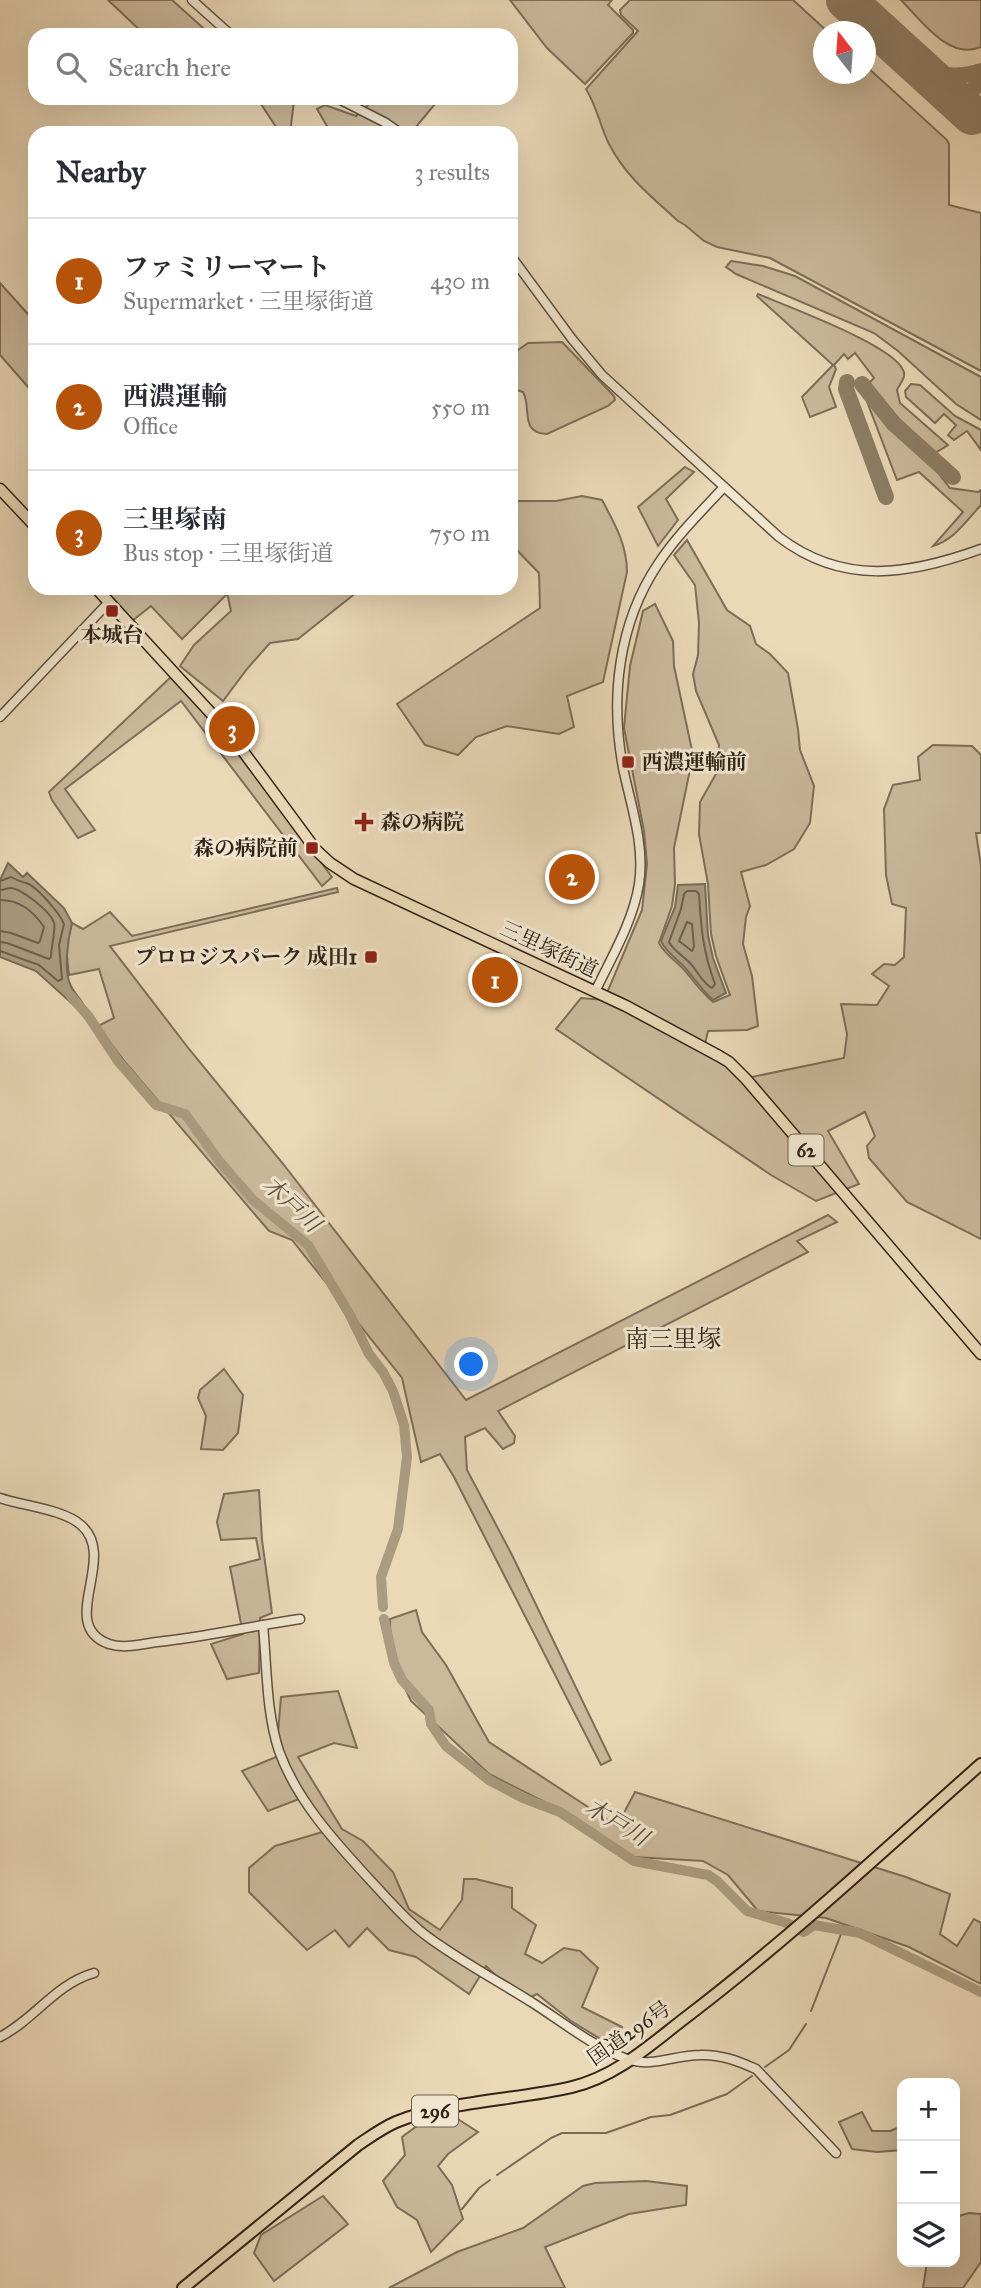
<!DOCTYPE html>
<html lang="en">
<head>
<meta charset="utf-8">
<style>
  body { margin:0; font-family:"IM FELL Great Primer","Noto Serif JP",serif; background:#f2f2f3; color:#2b2b33 }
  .controls { position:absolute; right:21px; bottom:21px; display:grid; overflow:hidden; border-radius:14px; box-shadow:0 7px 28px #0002 }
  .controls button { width:63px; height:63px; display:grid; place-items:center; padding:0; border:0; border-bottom:2px solid #e1e1e2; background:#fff; color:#2b2b33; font:35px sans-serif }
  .compass { position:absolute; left:813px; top:21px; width:63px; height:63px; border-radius:50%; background:#fff; box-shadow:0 7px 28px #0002; rotate:343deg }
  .you { position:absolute; left:472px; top:1365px; width:24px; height:24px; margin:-18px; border:5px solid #fff; border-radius:50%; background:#1a73e8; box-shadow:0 0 0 10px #1a73e833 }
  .badge { display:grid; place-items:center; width:46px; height:46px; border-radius:50%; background:#b45309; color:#fff; font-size:23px; font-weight:700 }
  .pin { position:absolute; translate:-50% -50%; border:4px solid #fff; box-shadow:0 2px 7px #0006 }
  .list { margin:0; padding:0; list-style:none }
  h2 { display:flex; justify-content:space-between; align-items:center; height:91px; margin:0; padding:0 28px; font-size:30px }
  h2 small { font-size:23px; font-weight:400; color:#7c7c81 }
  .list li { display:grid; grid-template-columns:46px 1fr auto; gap:21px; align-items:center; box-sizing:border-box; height:126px; padding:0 28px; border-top:2px solid #e1e1e2 }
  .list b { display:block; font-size:26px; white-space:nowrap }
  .list p { margin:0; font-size:23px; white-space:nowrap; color:#7c7c81 }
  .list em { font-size:23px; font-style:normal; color:#7c7c81 }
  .icon { flex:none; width:38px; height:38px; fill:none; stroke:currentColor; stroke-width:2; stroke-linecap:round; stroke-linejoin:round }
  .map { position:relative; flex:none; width:981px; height:2288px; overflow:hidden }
  .search { position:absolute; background:#fff; box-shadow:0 7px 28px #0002; left:28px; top:28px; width:490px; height:77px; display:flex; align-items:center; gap:18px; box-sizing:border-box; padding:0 24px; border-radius:21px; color:#7c7c81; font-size:26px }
  .panel { position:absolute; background:#fff; box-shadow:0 7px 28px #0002; left:28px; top:126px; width:490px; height:469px; border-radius:21px }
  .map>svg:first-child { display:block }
</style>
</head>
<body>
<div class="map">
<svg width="981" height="2288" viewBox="0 0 981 2288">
  <rect width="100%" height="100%" fill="#ead8b7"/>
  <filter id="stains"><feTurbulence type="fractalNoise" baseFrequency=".00286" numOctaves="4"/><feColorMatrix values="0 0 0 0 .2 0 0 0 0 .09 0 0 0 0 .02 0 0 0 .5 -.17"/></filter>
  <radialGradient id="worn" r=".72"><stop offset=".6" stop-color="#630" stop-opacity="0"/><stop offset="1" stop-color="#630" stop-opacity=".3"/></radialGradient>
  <g fill="#cbb99c" stroke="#7e6e59" stroke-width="2">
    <polygon points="108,0 172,0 211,35 145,35"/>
    <polygon points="510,0 612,0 608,5 633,30 633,33 585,84 547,48"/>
    <path d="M630 0H793L827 31 824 32V74H866V66L947 140 949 144V205L981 213V371L770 258 717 247 704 241 685 225 678 221C652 197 626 177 609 144 600 126 597 107 586 89L638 31 621 15 620 10Z"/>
    <path d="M901 0H981V47C949 61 921 20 901 0Z"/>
    <polygon points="257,98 290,98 294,101 290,133 280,133"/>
    <polygon points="359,98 440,98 411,133 331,133 317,109 325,105 356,116 369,104"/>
    <polygon points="731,261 763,266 795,276 981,377 981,420 956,404 898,351 874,333 736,274 726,267"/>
    <polygon points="0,283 35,322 35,395 0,355"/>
    <path d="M758 294C786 306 893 345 903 370 907 377 900 383 897 390L900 403 948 445 935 453 899 419 869 383 874 378 855 353 848 359 844 354 834 365 836 369 829 387 836 407 810 417 802 397 833 365 757 296Z"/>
    <path d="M562 342 614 396 615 400 608 406 547 434C519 433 532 408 523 392L511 388V355L528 343Z"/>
    <polygon points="911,384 920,385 955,416 981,430 981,450 967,431 954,440 948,435 956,425 944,414 935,423 906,397 905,391"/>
    <path d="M866 399 887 425 935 469 950 488 978 492 981 490V505C966 521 954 540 933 546L963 512 919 472 897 480Z"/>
    <polygon points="685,467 694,472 666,499 678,520 658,546 638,507"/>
    <path d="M582 496 602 500C615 524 627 545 627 572L603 682 567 696 574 727 559 734 507 726 476 737 458 755 425 745 397 704 540 608 539 573 511 544V501H556Z"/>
    <path d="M687 540 727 610 750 626 756 644 770 654 788 673 798 729 800 750 814 786 810 823 794 849 766 865 741 872 750 906 746 917 743 944 752 976 758 1026 747 1030 708 1031 705 1044 742 1079 844 1058 847 1034 841 1004 877 1005 889 986 872 974 884 964 895 965 904 957 906 908 892 904 886 875 884 809 893 785 920 780 918 757 933 745 972 746 981 755V833H976L981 866V1239L907 1202 869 1158 867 1146 875 1136 865 1112 828 1131 859 1184 816 1201 771 1175 556 1029 581 998 604 1000 642 910 647 864 644 831 624 728 630 666 643 611 655 604 673 641 674 666 693 755 674 848 675 884 672 906 659 943C666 956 677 961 686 972 695 983 702 993 713 1002L730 995 716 956 711 934 708 884 699 834 700 802 716 774 719 745 696 691 693 674 698 655 699 623 695 585 674 555Z"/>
    <polygon points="101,588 219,588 226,595 182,639 151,606 132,621"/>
    <polygon points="226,588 362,588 298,639 270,643 247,669 223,701 180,666 194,645 231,611"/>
    <polygon points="172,676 225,734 332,877 322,886 181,701 65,789 95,830 78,838 52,800 49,792"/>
    <polygon points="337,888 338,892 110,946 189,1049 284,1165 466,1400 828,1215 837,1222 797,1241 808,1252 498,1411 515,1436 514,1443 503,1449 485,1428 465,1437 467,1470 512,1555 611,1760 601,1765 454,1477 440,1454 421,1462 402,1378 292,1240 269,1231 125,1062 98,1026 114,1018 99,969 69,975 66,946 72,923 83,929 110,912 132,936"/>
    <polygon points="224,1369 243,1395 238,1433 223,1450 201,1449 206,1416 198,1398 200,1390"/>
    <polygon points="259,1490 262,1540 272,1613 260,1618 259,1673 227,1679 211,1644 243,1634 230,1567 260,1559 256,1538 221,1540 217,1522 224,1494"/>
    <polygon points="416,1610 422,1632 446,1665 489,1742 617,1826 635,1792 906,1877 950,1894 940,1934 957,1946 974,1919 981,1923 981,1984 909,1947 826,1918 758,1911 728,1875 703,1861 634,1857 575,1817 489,1774 411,1701 391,1659 390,1619"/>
    <polygon points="338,1691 357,1748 334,1743 298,1757 342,1829 363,1841 393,1872 409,1909 440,1930 462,1900 464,1879 476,1879 512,1888 512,1908 536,1925 525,1954 542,1963 564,1948 580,1951 598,1968 582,2007 622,2027 612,2046 571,2021 537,1994 527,1999 513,1992 486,1966 469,1994 416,1957 389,1950 367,1928 349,1947 335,1930 307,1950 249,1892 249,1868 275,1846 326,1831 299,1799 268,1811 242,1771 276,1757 281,1697"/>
    <polygon points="862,2112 872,2131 890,2131 902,2126 902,2150 877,2152 852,2149 839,2122"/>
    <polygon points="450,2114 478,2132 448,2154 438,2166 452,2185 463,2219 431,2252 417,2220 397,2207 383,2181 405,2155 402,2137 417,2126"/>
    <polygon points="646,2181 687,2186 686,2205 629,2214 545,2247 565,2288 389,2288 457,2252 523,2228 583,2186 595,2183"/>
    <polygon points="323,2196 348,2224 274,2281 254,2253 261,2235"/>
    <polygon points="969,2213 981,2214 981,2262 963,2288 923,2288 927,2262 955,2262 955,2217"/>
  </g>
  <g fill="#ab9b80" stroke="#7a6b56" stroke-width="2">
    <path d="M8 863 23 877 27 873 64 908 72 923C68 939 63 971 71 986 74 993 80 998 83 1004L77 1008 36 971 0 957V880Z"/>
    <path d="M705 884 708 935 713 958 726 993 713 1000C703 991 696 981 687 970 678 959 667 954 661 941L675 907 678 885Z"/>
  </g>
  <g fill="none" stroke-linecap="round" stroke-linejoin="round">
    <g stroke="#6e604b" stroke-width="2">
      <path d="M0 881 11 877C18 881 19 881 26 883 37 886 60 914 64 924L59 945 62 979 58 981 39 965 0 951"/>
      <path d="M0 890C4 890 7 888 11 888 22 889 51 912 54 923 56 929 51 947 51 957L49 959 7 943 0 942"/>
      <path d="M687 891H696L699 894C701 928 703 952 715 984L712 988C702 983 698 971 689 962 682 955 674 951 669 942L681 909 684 894Z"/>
      <path d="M0 900C20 900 33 911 44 927L40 941 38 943 11 933 0 931"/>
      <polygon points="687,922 692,924 694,947 692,951 679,941"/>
    </g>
    <g stroke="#7a6b56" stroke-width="2">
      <polyline points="811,2011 843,1929"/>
      <polyline points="765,2067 789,2050 806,2024"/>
      <polyline points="497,2175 551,2138 562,2133 606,2133 651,2117 670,2115 727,2094 752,2076"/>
      <polyline points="462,2209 479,2188 490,2180"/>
    </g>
    <g stroke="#ab9b80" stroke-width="10">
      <polyline points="71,996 89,1017 118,1061 156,1105 185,1114 219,1161 253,1200 308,1245 350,1315 369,1354 383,1372 393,1391 404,1425 407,1457 398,1529 381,1577 383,1607"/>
      <polyline points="384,1619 394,1663 402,1680 429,1710 431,1724 446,1746 489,1780 523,1798 560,1812 634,1861 708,1875 717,1881 747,1911 787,1923 804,1932 814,1925 860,1933 981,1992"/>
    </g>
    <g stroke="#8e7e66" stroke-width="16">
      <polyline points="855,0 866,18"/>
      <path d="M919 67C939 77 960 78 981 71"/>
      <polyline points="959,104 981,81"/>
      <polyline points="847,382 846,389 886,497"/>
      <polyline points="862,384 893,423 953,477"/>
    </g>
    <polyline stroke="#8e7e66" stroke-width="40" points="846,0 972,115"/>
    <g stroke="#5f513e" stroke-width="11">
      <g id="tertiary">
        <polyline points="192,0 231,35"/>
        <polyline points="337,98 386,123 400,133"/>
        <path d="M511 256 572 339 602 375 779 537C843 586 909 575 981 549"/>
        <polyline points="0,717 109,602"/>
        <path d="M595 992C611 958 633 922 639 884 645 845 631 806 623 768 610 698 618 624 658 564 677 535 701 512 724 487"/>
        <path d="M0 1498C23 1506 63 1509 81 1525 119 1558 56 1625 109 1644 124 1649 142 1644 157 1642 205 1637 252 1626 300 1619"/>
        <path d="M263 1625C267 1666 266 1712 279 1751 297 1801 336 1843 371 1881 389 1900 406 1921 428 1937 462 1962 500 1982 536 2005 565 2024 594 2047 627 2059 653 2068 674 2055 700 2055 720 2054 738 2061 756 2069L836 2153"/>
        <path d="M0 2037C35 2019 55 1984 94 1973"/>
      </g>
    </g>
    <g stroke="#312416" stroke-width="13">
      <g id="primary">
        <polyline points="0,489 35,526"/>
        <polyline points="96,588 231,735 316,850 330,863 354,879 626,1006 719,1056 729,1062 746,1079 981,1354"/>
      </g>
    </g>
    <g stroke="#312416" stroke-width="14">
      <path id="trunk" d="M183 2288 358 2145C370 2137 382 2128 396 2122 446 2101 517 2100 572 2087 618 2076 652 2043 689 2015 791 1937 885 1849 981 1764"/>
    </g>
    <use href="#tertiary" stroke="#f1e6d0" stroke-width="8"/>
    <use href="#primary" stroke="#ead8b7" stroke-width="10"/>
    <use href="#trunk" stroke="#ead8b7" stroke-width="10"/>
  </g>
  <g fill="#8f2418" stroke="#f1e6d0" stroke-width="2.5">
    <rect x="105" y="604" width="14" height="14" rx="3.5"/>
    <rect x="621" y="755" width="14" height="14" rx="3.5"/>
    <path d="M360.5 811.5h7v7h7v7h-7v7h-7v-7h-7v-7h7z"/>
    <rect x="305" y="841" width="14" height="14" rx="3.5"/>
    <rect x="364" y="950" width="14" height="14" rx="3.5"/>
  </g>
  <g text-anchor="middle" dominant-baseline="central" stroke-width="6" stroke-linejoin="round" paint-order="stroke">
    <g fill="#f1e6d0" stroke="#6b5e4e" stroke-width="2">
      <rect x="788.5" y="1134.5" width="35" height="31" rx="5"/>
      <rect x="412" y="2095.5" width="46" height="31" rx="5"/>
    </g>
    <g font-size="19" font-weight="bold" fill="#312416">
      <text x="806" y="1150">62</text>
      <text x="435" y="2111">296</text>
    </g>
    <g font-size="21" font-weight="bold" fill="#312416" stroke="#f1e6d0" text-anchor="start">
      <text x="112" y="635" text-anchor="middle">本城台</text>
      <text x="642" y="762">西濃運輸前</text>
      <text x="380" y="822">森の病院</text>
      <text x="298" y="848" text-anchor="end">森の病院前</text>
      <text x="357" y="957" text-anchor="end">プロロジスパーク 成田1</text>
    </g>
    <g font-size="21" fill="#312416" stroke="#f1e6d0">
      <text transform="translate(549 949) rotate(25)">三里塚街道</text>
      <text transform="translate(629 2033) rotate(-35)">国道296号</text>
    </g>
    <g font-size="23" font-style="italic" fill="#5c4e3b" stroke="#f1e6d0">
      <text transform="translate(292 1204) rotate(43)">木戸川</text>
      <text transform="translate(617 1822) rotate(31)">木戸川</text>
    </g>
    <g font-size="24" fill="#312416" stroke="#f1e6d0">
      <text x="673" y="1339">南三里塚</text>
    </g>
  </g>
  <rect width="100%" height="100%" filter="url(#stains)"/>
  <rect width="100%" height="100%" fill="url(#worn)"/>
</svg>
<div class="controls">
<button>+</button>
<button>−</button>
<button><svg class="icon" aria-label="layers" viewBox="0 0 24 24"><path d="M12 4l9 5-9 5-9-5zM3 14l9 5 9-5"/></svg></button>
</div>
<svg class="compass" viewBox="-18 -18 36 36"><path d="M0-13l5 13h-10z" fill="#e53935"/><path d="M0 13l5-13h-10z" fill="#7c7c81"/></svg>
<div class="you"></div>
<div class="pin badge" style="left:495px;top:980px">1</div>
<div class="pin badge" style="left:572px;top:877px">2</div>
<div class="pin badge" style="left:232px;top:729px">3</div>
<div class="search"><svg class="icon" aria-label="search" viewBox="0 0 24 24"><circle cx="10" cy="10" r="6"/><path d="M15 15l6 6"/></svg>Search here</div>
<section class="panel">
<h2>Nearby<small>3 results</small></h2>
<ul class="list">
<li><span class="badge">1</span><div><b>ファミリーマート</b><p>Supermarket · 三里塚街道</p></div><em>430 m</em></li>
<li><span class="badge">2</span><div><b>西濃運輸</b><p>Office</p></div><em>550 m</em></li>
<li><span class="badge">3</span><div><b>三里塚南</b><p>Bus stop · 三里塚街道</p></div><em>750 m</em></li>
</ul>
</section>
</div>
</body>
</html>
